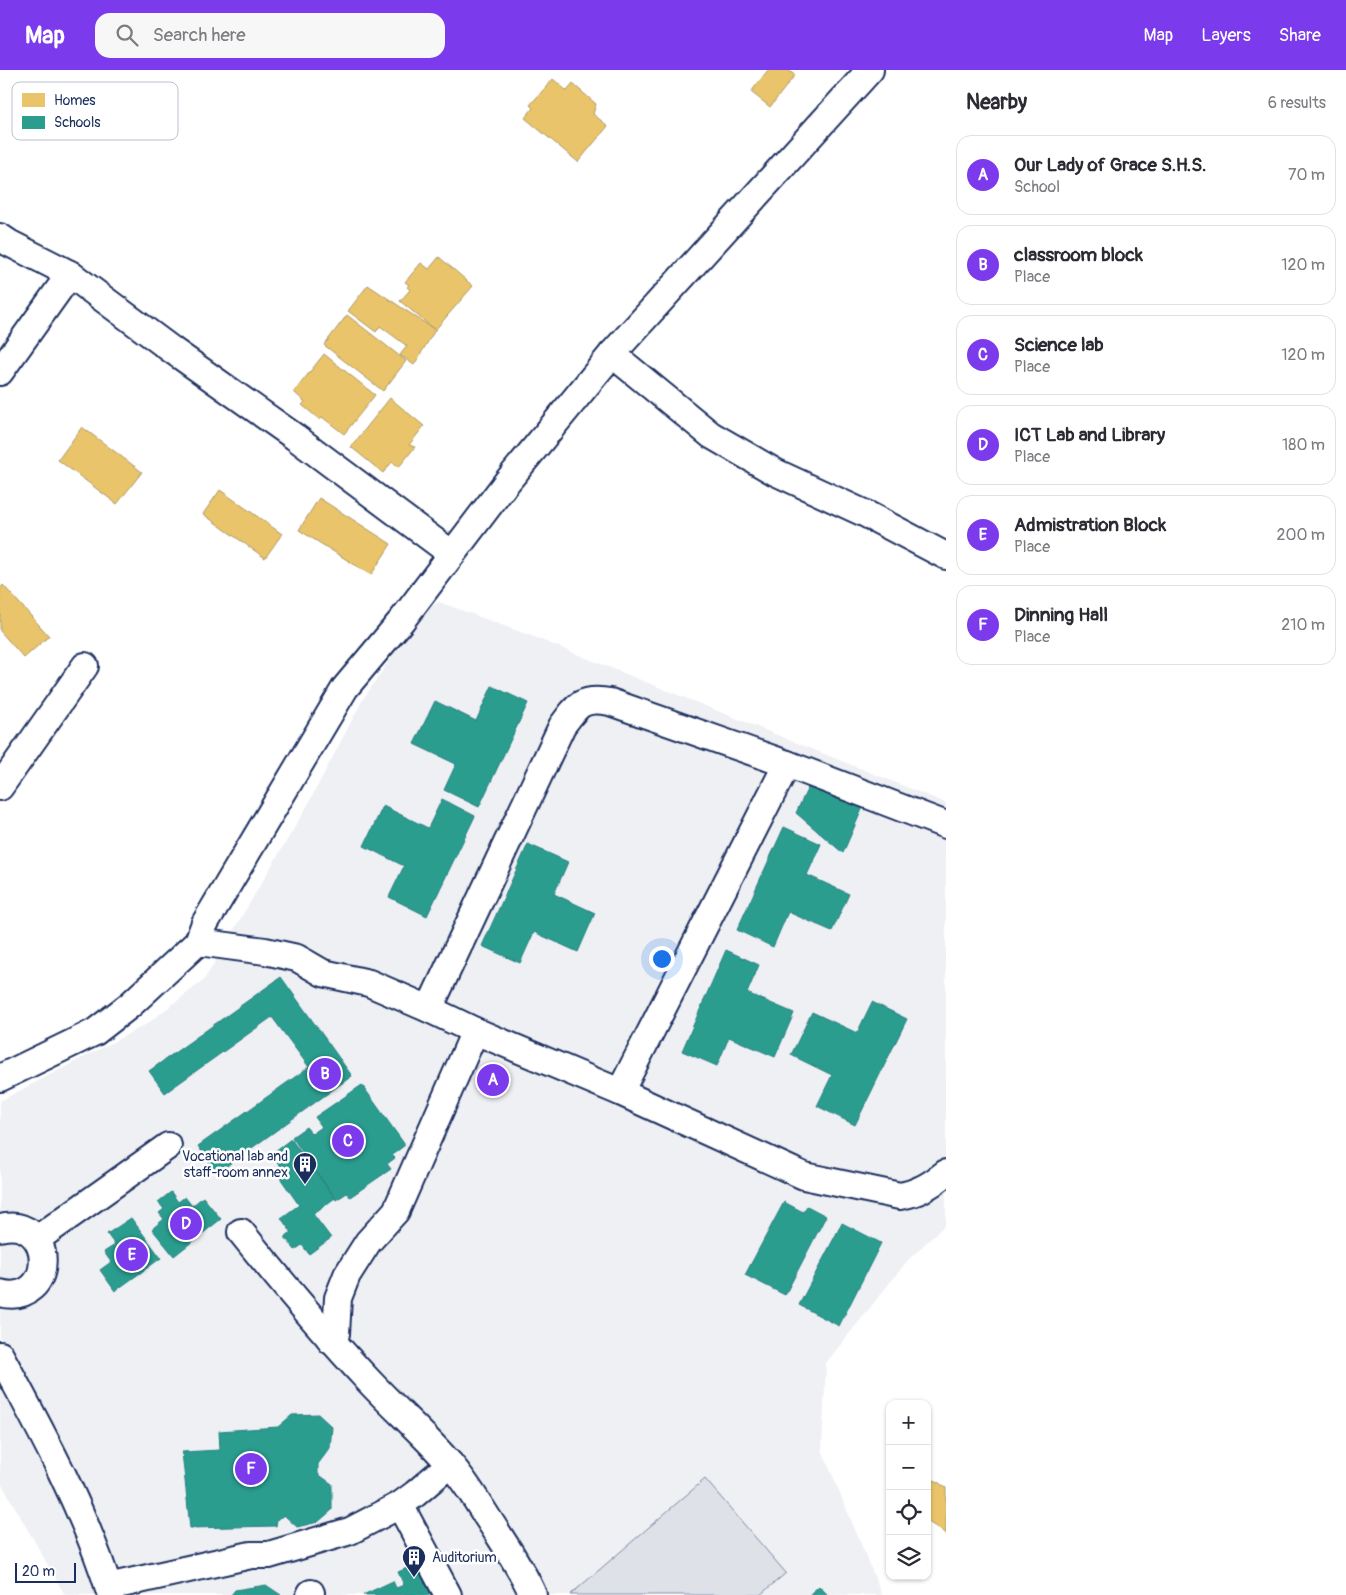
<!DOCTYPE html>
<html lang="en">
<head>
<meta charset="utf-8">
<style>
  body { margin:0; font-family:Pangolin,sans-serif; background:#f7f7f7; color:#2b2b33 }
  .controls { position:absolute; right:15px; bottom:15px; display:grid; overflow:hidden; border-radius:10px; box-shadow:0 1px 4px #0004 }
  .controls button { width:45px; height:45px; display:grid; place-items:center; padding:0; border:0; border-bottom:1px solid #e1e1e2; background:#fff; color:#2b2b33; font:25px sans-serif }
  .scale { position:absolute; left:15px; bottom:12px; width:61px; box-sizing:border-box; padding-left:5px; border:2px solid #1b2f5e; border-top:0; font-size:14px; line-height:18px; white-space:nowrap; color:#1b2f5e; -webkit-text-stroke:4px #fff; paint-order:stroke }
  .you { position:absolute; left:661px; top:888px; width:18px; height:18px; margin:-12px; border:4px solid #fff; border-radius:50%; background:#1a73e8; box-shadow:0 0 0 8px #1a73e833 }
  .badge { display:grid; place-items:center; width:32px; height:32px; border-radius:50%; background:#7c3aed; color:#fff; font-size:16px; font-weight:700 }
  .pin { position:absolute; translate:-50% -50%; border:2px solid #fff; box-shadow:0 1px 5px #0006 }
  .list { margin:0; padding:0; list-style:none }
  h2 { display:flex; justify-content:space-between; align-items:center; height:65px; margin:0; padding:0 20px; font-size:21px }
  h2 small { font-size:16px; font-weight:400; color:#7c7c81 }
  .list li { display:grid; grid-template-columns:32px 1fr auto; gap:15px; align-items:center; box-sizing:border-box; height:80px; margin:0 10px 10px; padding:0 10px; border:1px solid #e1e1e2; border-radius:15px }
  .list b { display:block; font-size:19px; white-space:nowrap }
  .list p { margin:0; font-size:16px; white-space:nowrap; color:#7c7c81 }
  .list em { font-size:16px; font-style:normal; color:#7c7c81 }
  .icon { flex:none; width:28px; height:28px; fill:none; stroke:currentColor; stroke-width:2; stroke-linecap:round; stroke-linejoin:round }
  .map { position:relative; flex:none; width:946px; height:1525px; overflow:hidden }
  header { display:flex; align-items:center; gap:30px; box-sizing:border-box; height:70px; padding:0 25px; background:#7c3aed; color:#fff }
  header strong { font-size:24px }
  nav { display:flex; gap:28px; margin-inline-start:auto; font-size:18px }
  .search { width:350px; height:45px; background:#f7f7f7; display:flex; align-items:center; gap:12px; box-sizing:border-box; padding:0 18px; border-radius:15px; color:#7c7c81; font-size:19px }
  main { display:flex }
  aside { flex:1; background:#fff }
  .map>svg:first-child { display:block }
</style>
</head>
<body>
<header>
<strong>Map</strong>
<div class="search"><svg class="icon" aria-label="search" viewBox="0 0 24 24"><circle cx="10" cy="10" r="6"/><path d="M15 15l6 6"/></svg>Search here</div>
<nav><a>Map</a><a>Layers</a><a>Share</a></nav>
</header>
<main>
<div class="map">
<svg width="946" height="1525" viewBox="0 0 946 1525">
  <rect width="100%" height="100%" fill="#fff"/>
  <filter id="ink" filterUnits="userSpaceOnUse"><feTurbulence type="fractalNoise" baseFrequency=".02" numOctaves="2"/><feDisplacementMap in="SourceGraphic" scale="10" xChannelSelector="R" yChannelSelector="G"/><feConvolveMatrix kernelMatrix="1 2 1 2 8 2 1 2 1" color-interpolation-filters="sRGB"/></filter>
  <g filter="url(#ink)">
    <polygon fill="#eff0f4" points="439,532 534,567 946,733 946,1154 908,1190 826,1293 822,1380 882,1525 65,1525 0,1411 0,1031 147,954 204,910 306,738 362,631 421,543"/>
    <polygon fill="#dee1e7" stroke="#7c88a2" points="705,1409 786,1503 760,1525 570,1525"/>
    <g fill="#e9c46a" stroke="#ab9766">
      <polygon points="768,0 788,0 795,5 770,37 751,22"/>
      <polygon points="553,9 567,21 573,14 596,34 593,44 608,56 578,92 525,48 533,38 530,35"/>
      <polygon points="439,187 473,216 435,260 400,231 410,220 407,217 409,215 405,212 421,193 429,199"/>
      <polygon points="368,215 435,260 414,295 400,285 407,276 380,256 376,262 348,241"/>
      <polygon points="347,245 406,291 383,321 324,275"/>
      <polygon points="324,284 375,325 344,364 322,347 320,350 302,335 305,332 294,322"/>
      <polygon points="390,328 424,356 409,375 415,377 399,397 392,392 383,403 351,377"/>
      <polygon points="82,357 142,402 117,434 58,390"/>
      <polygon points="220,420 282,464 265,488 203,444"/>
      <polygon points="319,428 391,474 371,505 299,460"/>
      <polygon points="3,515 49,566 24,588 0,561 0,519"/>
      <polygon points="935,1410 946,1418 946,1464 927,1451 927,1421"/>
    </g>
    <g fill="#2a9d8f" stroke="#267c80">
      <polygon points="492,616 528,633 479,737 444,720 456,694 414,674 435,631 476,651"/>
      <polygon points="810,713 863,737 843,783 796,743"/>
      <polygon points="442,729 475,746 427,846 389,827 404,796 364,776 383,736 428,758"/>
      <polygon points="784,757 821,774 807,805 849,824 832,861 788,842 773,877 737,860"/>
      <polygon points="528,774 568,792 554,824 595,843 578,882 534,862 520,893 482,876"/>
      <polygon points="726,880 759,895 747,923 794,943 775,987 729,967 717,996 682,981"/>
      <polygon points="281,907 352,1006 217,1103 198,1076 309,997 272,947 165,1023 149,1001"/>
      <polygon points="872,932 907,949 855,1055 817,1036 832,1005 791,985 812,942 857,963"/>
      <polygon points="362,1015 405,1075 392,1085 395,1088 387,1094 391,1099 350,1127 347,1123 336,1130 292,1067 306,1057 312,1064 322,1057 315,1047"/>
      <polygon points="291,1069 335,1128 313,1144 331,1168 309,1184 302,1175 295,1180 285,1167 291,1162 281,1148 299,1135 276,1102 282,1098 271,1084"/>
      <polygon points="171,1122 178,1132 185,1127 192,1136 203,1127 221,1149 174,1186 152,1159 164,1149 159,1143 164,1139 158,1132"/>
      <polygon points="784,1132 803,1142 807,1136 826,1146 785,1225 745,1205"/>
      <polygon points="131,1148 161,1188 115,1221 100,1200 111,1192 104,1182 115,1175 107,1164"/>
      <polygon points="842,1153 881,1173 839,1256 799,1235"/>
      <polygon points="318,1344 332,1357 330,1378 318,1394 318,1404 332,1414 332,1440 318,1452 297,1457 284,1445 277,1450 276,1456 190,1458 182,1382 220,1380 219,1361 278,1357 292,1345"/>
      <polygon points="414,1495 419,1505 424,1502 435,1525 363,1525 393,1511 396,1518 404,1515 398,1502"/>
      <polygon points="266,1515 281,1525 231,1525 235,1520"/>
      <polygon points="819,1516 828,1525 809,1525"/>
    </g>
    <g fill="none" stroke-linecap="round" stroke-linejoin="round">
      <g stroke="#1b2f5e" stroke-width="30">
        <g id="minor">
          <polyline points="0,167 9,173 70,204 172,280 295,367 452,484"/>
          <polyline points="612,284 711,365 775,402 866,444 946,486"/>
          <polyline points="0,302 70,204"/>
          <polyline points="0,717 85,596"/>
          <path d="M198 872 265 881 297 888 323 903 369 913 429 939 475 961 620 1022 804 1106 900 1126C918 1123 931 1115 946 1103"/>
          <path d="M429 939 562 656C578 634 583 627 610 632L787 694 946 755"/>
          <polyline points="0,1008 95,962 130,935 198,872 205,853 345,618 402,550 506,413 612,284 870,0"/>
          <polyline points="620,1022 787,694"/>
          <path d="M0 1158C57 1144 57 1238 0 1223"/>
          <path d="M241 1162C282 1213 323 1262 367 1309 394 1338 424 1364 450 1394 467 1413 479 1435 493 1456 507 1478 523 1501 533 1525"/>
          <polyline points="37,1169 168,1076"/>
          <polyline points="331,1271 336,1264 338,1228 347,1205 368,1172 396,1141 475,961"/>
          <path d="M0 1285C42 1362 85 1441 111 1525"/>
          <polyline points="400,1435 448,1525"/>
          <polyline points="108,1517 251,1485 269,1485 350,1461 400,1435 415,1424 450,1394"/>
          <polyline points="310,1525 311,1523"/>
        </g>
      </g>
      <use href="#minor" stroke="#fff" stroke-width="26"/>
    </g>
  </g>
  <defs>
    <g id="building-pin" transform="scale(1.25)"><path d="M0 17L-7.5 6A9.5 9.5 0 1 1 7.5 6Z" fill="#1b2f5e" stroke="#fff"/><path d="M-4-6H4V6H1V3H-1V6H-4ZM-2.5-4.3h1.7v1.8h-1.7ZM.8-4.3h1.7v1.8H.8ZM-2.5-1h1.7V.8h-1.7ZM.8-1h1.7V.8H.8Z" fill="#fff"/></g>
  </defs>
  <g fill-rule="evenodd">
    <use href="#building-pin" x="305" y="1094"/>
    <use href="#building-pin" x="414" y="1487"/>
  </g>
  <g text-anchor="middle" dominant-baseline="central" stroke-width="5" stroke-linejoin="round" paint-order="stroke">
    <g font-size="14" fill="#1b2f5e" stroke="#fff" text-anchor="end">
      <text x="288" y="1086">Vocational lab and<tspan x="288" dy="16">staff-room annex</tspan></text>
      <text x="432" y="1487" text-anchor="start">Auditorium</text>
    </g>
  </g>
  <rect x="12" y="12" width="166" height="58" rx="8" fill="#fff" stroke="#bbc1cf" stroke-width="1"/>
  <rect x="22" y="23" width="23" height="14" fill="#e9c46a"/>
  <rect x="22" y="46" width="23" height="13" fill="#2a9d8f"/>
  <g font-size="14" fill="#1b2f5e">
    <text x="54" y="35">Homes</text>
    <text x="54" y="57">Schools</text>
  </g>
</svg>
<div class="controls">
<button>+</button>
<button>−</button>
<button><svg class="icon" aria-label="locate" viewBox="0 0 24 24"><circle cx="12" cy="12" r="6"/><path d="M12 2v4M12 18v4M2 12h4M18 12h4"/></svg></button>
<button><svg class="icon" aria-label="layers" viewBox="0 0 24 24"><path d="M12 4l9 5-9 5-9-5zM3 14l9 5 9-5"/></svg></button>
</div>
<div class="scale">20 m</div>
<div class="you"></div>
<div class="pin badge" style="left:493px;top:1010px">A</div>
<div class="pin badge" style="left:325px;top:1004px">B</div>
<div class="pin badge" style="left:348px;top:1071px">C</div>
<div class="pin badge" style="left:186px;top:1154px">D</div>
<div class="pin badge" style="left:132px;top:1185px">E</div>
<div class="pin badge" style="left:251px;top:1399px">F</div>
</div>
<aside>
<h2>Nearby<small>6 results</small></h2>
<ul class="list">
<li><span class="badge">A</span><div><b>Our Lady of Grace S.H.S.</b><p>School</p></div><em>70 m</em></li>
<li><span class="badge">B</span><div><b>classroom block</b><p>Place</p></div><em>120 m</em></li>
<li><span class="badge">C</span><div><b>Science lab</b><p>Place</p></div><em>120 m</em></li>
<li><span class="badge">D</span><div><b>ICT Lab and Library</b><p>Place</p></div><em>180 m</em></li>
<li><span class="badge">E</span><div><b>Admistration Block</b><p>Place</p></div><em>200 m</em></li>
<li><span class="badge">F</span><div><b>Dinning Hall</b><p>Place</p></div><em>210 m</em></li>
</ul>
</aside>
</main>
</body>
</html>
